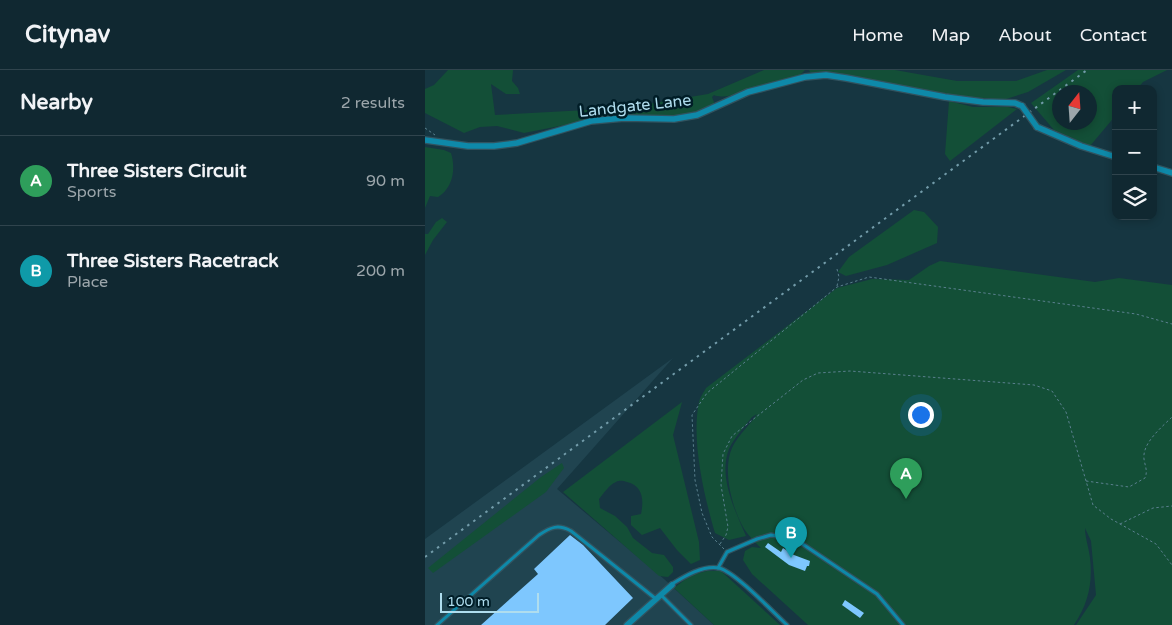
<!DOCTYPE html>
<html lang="en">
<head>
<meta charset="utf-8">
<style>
  body { margin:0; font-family:"Varela Round",sans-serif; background:#193039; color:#f1f3f6 }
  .controls { position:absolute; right:15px; top:15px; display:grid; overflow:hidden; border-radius:10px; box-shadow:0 2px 8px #0003 }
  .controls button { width:45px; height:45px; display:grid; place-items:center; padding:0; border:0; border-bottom:1px solid #30444d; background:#102831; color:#f1f3f6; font:25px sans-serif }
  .compass { position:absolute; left:627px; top:15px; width:45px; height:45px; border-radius:50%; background:#102831; box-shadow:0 2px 8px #0003; rotate:17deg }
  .scale { position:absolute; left:15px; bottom:12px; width:99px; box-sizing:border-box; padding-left:5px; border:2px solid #afddee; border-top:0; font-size:14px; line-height:18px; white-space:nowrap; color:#afddee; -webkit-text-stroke:4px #001d27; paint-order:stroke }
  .you { position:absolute; left:495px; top:344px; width:18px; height:18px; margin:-12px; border:4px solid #fff; border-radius:50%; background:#1a73e8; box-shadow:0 0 0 8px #1a73e833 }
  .badge { display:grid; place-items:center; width:32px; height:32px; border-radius:50%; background:#db2777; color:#fff; font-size:16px; font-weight:700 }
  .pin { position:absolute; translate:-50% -41px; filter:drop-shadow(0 1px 2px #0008) }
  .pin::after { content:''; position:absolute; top:26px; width:18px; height:15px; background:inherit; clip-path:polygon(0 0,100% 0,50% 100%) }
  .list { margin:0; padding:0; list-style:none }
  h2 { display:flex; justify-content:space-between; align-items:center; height:65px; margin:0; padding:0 20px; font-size:21px }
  h2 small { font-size:16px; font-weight:400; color:#9ca6ab }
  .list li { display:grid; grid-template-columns:32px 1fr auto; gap:15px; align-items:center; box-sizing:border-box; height:90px; padding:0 20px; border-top:1px solid #30444d }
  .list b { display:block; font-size:19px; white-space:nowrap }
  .list p { margin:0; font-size:16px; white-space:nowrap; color:#9ca6ab }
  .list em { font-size:16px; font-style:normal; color:#9ca6ab }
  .icon { flex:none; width:28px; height:28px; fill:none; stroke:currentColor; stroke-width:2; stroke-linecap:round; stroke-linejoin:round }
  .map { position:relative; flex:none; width:747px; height:555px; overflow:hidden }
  header { display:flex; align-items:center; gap:30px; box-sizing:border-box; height:70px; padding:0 25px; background:#102831; border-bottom:1px solid #30444d }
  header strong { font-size:24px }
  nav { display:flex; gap:28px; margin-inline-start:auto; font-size:18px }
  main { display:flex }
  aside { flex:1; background:#102831 }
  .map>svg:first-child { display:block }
</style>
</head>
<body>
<header>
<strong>Citynav</strong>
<nav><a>Home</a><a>Map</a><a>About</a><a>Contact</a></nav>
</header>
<main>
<aside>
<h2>Nearby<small>2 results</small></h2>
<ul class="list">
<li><span class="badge" style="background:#2e9e5b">A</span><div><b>Three Sisters Circuit</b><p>Sports</p></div><em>90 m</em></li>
<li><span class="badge" style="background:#0f9aa8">B</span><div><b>Three Sisters Racetrack</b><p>Place</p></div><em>200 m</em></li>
</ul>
</aside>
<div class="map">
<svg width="747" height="555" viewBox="0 0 747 555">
  <rect width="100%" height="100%" fill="#163641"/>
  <polygon fill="#204450" points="248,288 132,419 239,509 289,555 0,555 0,469"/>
  <g fill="#134f37" fill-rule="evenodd">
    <path d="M23 0H88L87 11 93 18 95 24H81L66 14 70 45 199 38 283 24 339 0H380L375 5C358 11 302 32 289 25L287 27 290 35 273 44 255 47 155 52 99 63 72 56 55 57 39 63 0 43V19L9 15Z"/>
    <polygon points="384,0 470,0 532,11 591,11 622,0 641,0 603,22 578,30 525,25 419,5 389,4 385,2"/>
    <path d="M653 0H742L718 12 712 19H691V45L665 76 629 60 606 33ZM634 22H664V52H634Z"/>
    <polygon points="524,31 548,37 583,37 592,39 525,91 520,84"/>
    <path d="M0 77 19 80 26 83C31 99 28 118 13 127L5 126 0 138Z"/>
    <polygon points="489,140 499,142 513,157 512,173 462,195 421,206 413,202 424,187"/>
    <polygon points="17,148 22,152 8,170 0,185 0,164 3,164 11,152"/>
    <path d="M515 191 670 212 694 208 747 215V555H651L671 525 666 471 660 458C660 468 664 478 665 488 668 513 663 534 649 555H383L327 504 318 490 320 481 327 477 336 478C330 472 322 464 318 457 307 437 297 400 307 378 313 365 325 355 332 344L327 347C320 356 309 368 304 379 293 407 310 440 321 466L304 470 290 463C279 426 266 370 274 332 275 327 279 322 281 318L412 218 447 209 484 210 504 196Z"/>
    <path d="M257 332 248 365 274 472 275 490 266 494 252 480 235 458 217 465 206 455V446L216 444C219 430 218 416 202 412 198 411 195 410 191 412 184 415 179 423 174 429L175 438 190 446 202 457 208 468 227 483 239 485 248 497V502L243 507 234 506 138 422Z"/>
    <polygon points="137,393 139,398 121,422 8,503 3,498 116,407"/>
    <polygon points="282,501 296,501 355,555 289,555 249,518 266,505"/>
  </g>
  <g fill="#7ec7fe">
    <polygon points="145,465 158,475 208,528 180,555 56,555 113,504 109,499"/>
    <polygon points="343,473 356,482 358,478 369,485 385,491 384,496 382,496 380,501 364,495 340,477"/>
    <polygon points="420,530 439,543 435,548 417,535"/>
  </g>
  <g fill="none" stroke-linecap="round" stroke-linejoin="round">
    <g stroke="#31535f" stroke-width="5.5">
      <g id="service">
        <polyline points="293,498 302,482 332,469 346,465 370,469 452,524 478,555"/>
        <path d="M247 514C260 506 278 495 294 498 310 502 348 542 362 555"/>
        <polyline points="236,525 266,555"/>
        <path d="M12 555 114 465C126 457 133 454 146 461L231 529"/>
      </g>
    </g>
    <g stroke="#31535f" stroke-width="8">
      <g id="minor">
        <polyline points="612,57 656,76 691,87"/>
        <polyline points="0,70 43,76 69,76 92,73 166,51 199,48 249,49 272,45 323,22 380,7 401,5 421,8 520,27 558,32 590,33 597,36"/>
        <polyline points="728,97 747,103"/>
        <polyline points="202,555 247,515"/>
      </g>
    </g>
    <g stroke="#5a808e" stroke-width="1" stroke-dasharray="2.5 2.5" stroke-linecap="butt">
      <polyline points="0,58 10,65"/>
      <polyline points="412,216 414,207 412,199"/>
      <path d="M661 411 704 417 720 408C723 401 720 396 719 389 717 373 737 357 747 347"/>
      <polyline points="695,454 728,438 747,436"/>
      <polyline points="295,474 301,465 303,457 296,415 298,384 307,366 378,310 393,303 425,301 609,315 627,321 641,342 668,435 686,449 731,474 747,495"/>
      <polyline points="299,479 287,467 277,443 270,410 267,345 282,323 412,217 444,207 711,244 747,254"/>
    </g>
    <use href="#service" stroke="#0e89a9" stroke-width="3"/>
    <use href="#minor" stroke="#0e89a9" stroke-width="5.5"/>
    <polyline stroke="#739caa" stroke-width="2" stroke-dasharray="2.5 5" stroke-linecap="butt" points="0,487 662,0"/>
    <g stroke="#31535f" stroke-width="8" stroke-linecap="butt">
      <polyline id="minor-bridge" points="597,36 612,57"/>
    </g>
    <use href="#minor-bridge" stroke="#0e89a9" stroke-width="5.5"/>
  </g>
  <g text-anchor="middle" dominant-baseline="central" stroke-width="5" stroke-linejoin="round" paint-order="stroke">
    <g font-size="16" fill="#afddee" stroke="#001d27">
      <text transform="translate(210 36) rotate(-6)">Landgate Lane</text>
    </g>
  </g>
</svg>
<div class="controls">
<button>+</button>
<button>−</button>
<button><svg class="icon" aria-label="layers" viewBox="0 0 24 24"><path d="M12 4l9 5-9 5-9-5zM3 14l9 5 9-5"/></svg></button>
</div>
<svg class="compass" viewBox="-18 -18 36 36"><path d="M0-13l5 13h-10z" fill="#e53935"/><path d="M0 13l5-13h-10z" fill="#9ca6ab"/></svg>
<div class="scale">100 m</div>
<div class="you"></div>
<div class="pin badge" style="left:481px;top:429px;background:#2e9e5b">A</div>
<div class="pin badge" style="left:366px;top:488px;background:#0f9aa8">B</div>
</div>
</main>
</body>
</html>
